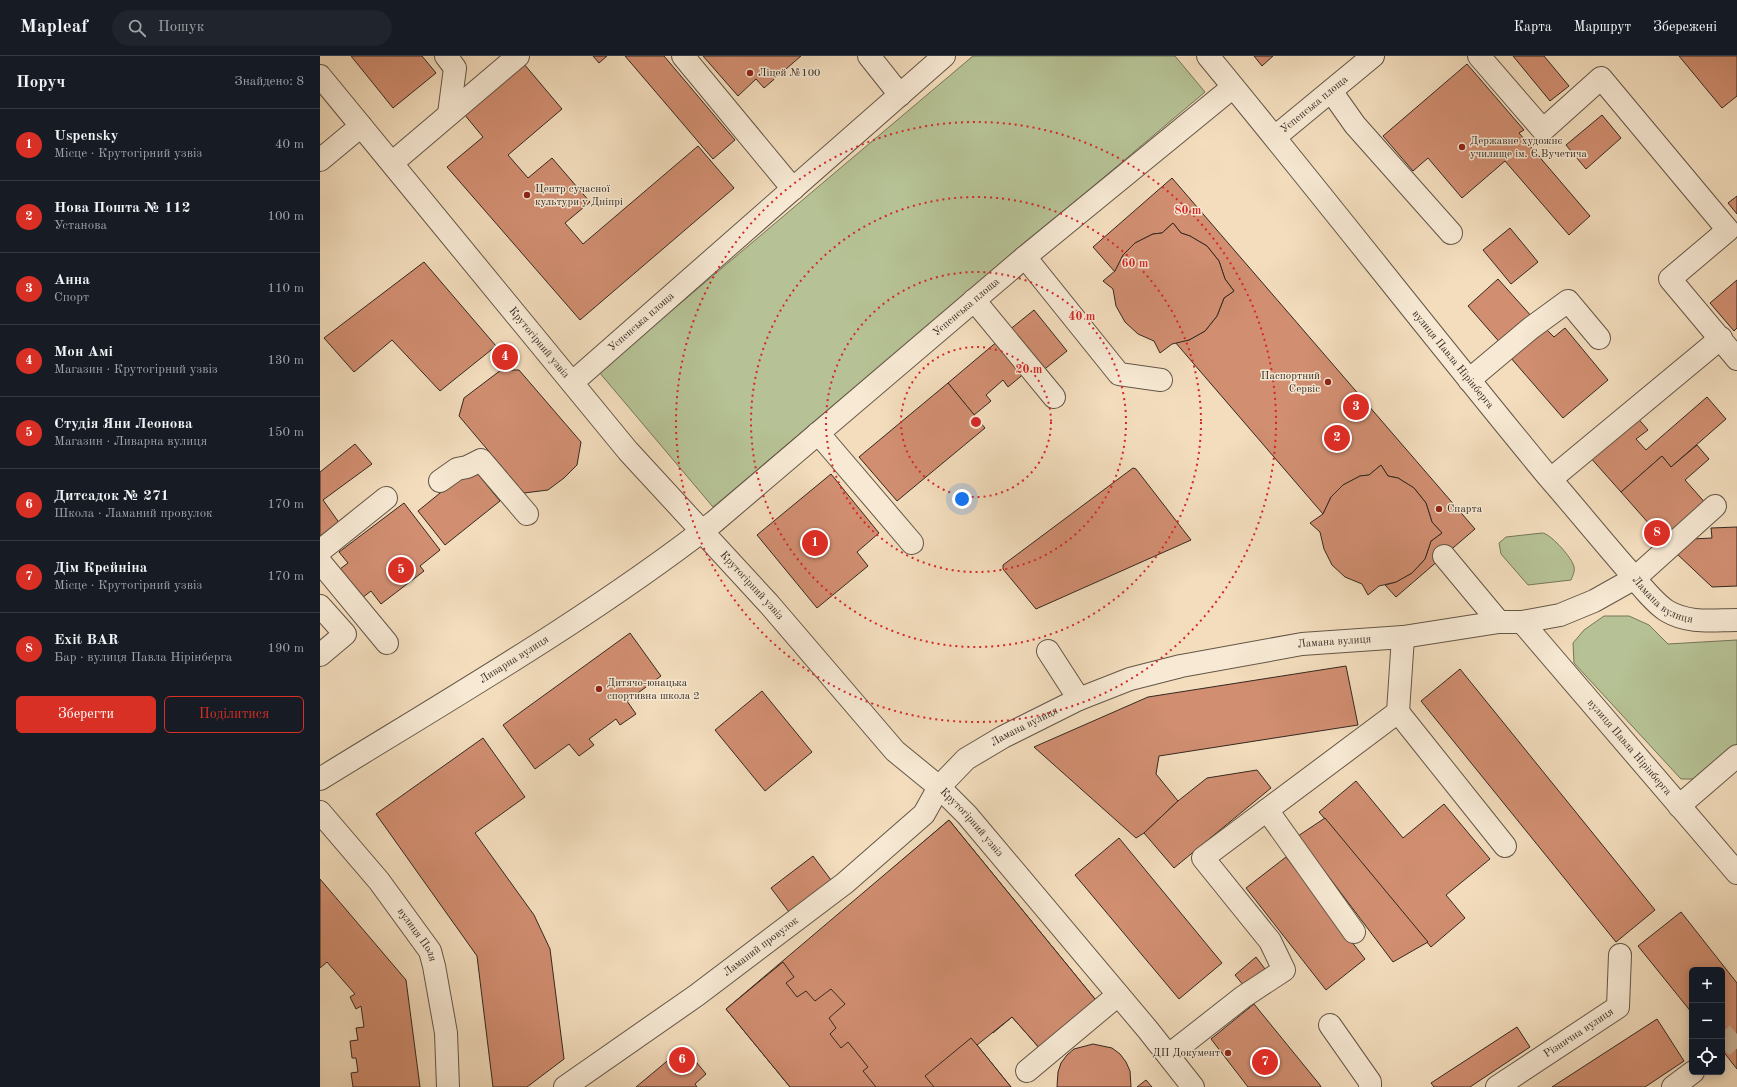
<!DOCTYPE html>
<html lang="uk">
<head>
<meta charset="utf-8">
<style>
  body { margin:0; font-family:"Old Standard TT",serif; background:#20242c; color:#f1f3f6 }
  .controls { position:absolute; right:12px; bottom:12px; display:grid; overflow:hidden; border-radius:6px; box-shadow:0 2px 10px #0003 }
  .controls button { width:36px; height:36px; display:grid; place-items:center; padding:0; border:0; border-bottom:1px solid #363941; background:#171b24; color:#f1f3f6; font:20px sans-serif }
  .you { position:absolute; left:642px; top:443px; width:14px; height:14px; margin:-10px; border:3px solid #fff; border-radius:50%; background:#1a73e8; box-shadow:0 0 0 6px #1a73e833 }
  .badge { display:grid; place-items:center; width:26px; height:26px; border-radius:50%; background:#d93025; color:#fff; font-size:13px; font-weight:700 }
  .pin { position:absolute; translate:-50% -50%; border:2px solid #fff; box-shadow:0 1px 4px #0006 }
  .list { margin:0; padding:0; list-style:none }
  h2 { display:flex; justify-content:space-between; align-items:center; height:52px; margin:0; padding:0 16px; font-size:17px }
  h2 small { font-size:13px; font-weight:400; color:#9ea1a6 }
  .list li { display:grid; grid-template-columns:26px 1fr auto; gap:12px; align-items:center; box-sizing:border-box; height:72px; padding:0 16px; border-top:1px solid #363941 }
  .list b { display:block; font-size:15px; white-space:nowrap }
  .list p { margin:0; font-size:13px; white-space:nowrap; color:#9ea1a6 }
  .list em { font-size:13px; font-style:normal; color:#9ea1a6 }
  .actions { display:flex; gap:8px; padding:12px 16px }
  .actions a { flex:1; padding:9px 0; border:1px solid #d93025; border-radius:6px; text-align:center; font-size:14px; color:#d93025 }
  .actions .main { background:#d93025; color:#fff }
  .icon { flex:none; width:22px; height:22px; fill:none; stroke:currentColor; stroke-width:2; stroke-linecap:round; stroke-linejoin:round }
  .map { position:relative; flex:none; width:1417px; height:1031px; overflow:hidden }
  header { display:flex; align-items:center; gap:24px; box-sizing:border-box; height:56px; padding:0 20px; background:#171b24; border-bottom:1px solid #363941 }
  header strong { font-size:19px }
  nav { display:flex; gap:22px; margin-inline-start:auto; font-size:14px }
  .search { width:280px; height:36px; background:#20242c; display:flex; align-items:center; gap:10px; box-sizing:border-box; padding:0 14px; border-radius:22px; color:#9ea1a6; font-size:15px }
  main { display:flex }
  aside { flex:1; background:#171b24 }
  .map>svg:first-child { display:block }
</style>
</head>
<body>
<header>
<strong>Mapleaf</strong>
<div class="search"><svg class="icon" aria-label="search" viewBox="0 0 24 24"><circle cx="10" cy="10" r="6"/><path d="M15 15l6 6"/></svg>Пошук</div>
<nav><a>Карта</a><a>Маршрут</a><a>Збережені</a></nav>
</header>
<main>
<aside>
<h2>Поруч<small>Знайдено: 8</small></h2>
<ul class="list">
<li><span class="badge">1</span><div><b>Uspensky</b><p>Місце · Крутогірний узвіз</p></div><em>40 m</em></li>
<li><span class="badge">2</span><div><b>Нова Пошта № 112</b><p>Установа</p></div><em>100 m</em></li>
<li><span class="badge">3</span><div><b>Анна</b><p>Спорт</p></div><em>110 m</em></li>
<li><span class="badge">4</span><div><b>Мон Амі</b><p>Магазин · Крутогірний узвіз</p></div><em>130 m</em></li>
<li><span class="badge">5</span><div><b>Студія Яни Леонова</b><p>Магазин · Ливарна вулиця</p></div><em>150 m</em></li>
<li><span class="badge">6</span><div><b>Дитсадок № 271</b><p>Школа · Ламаний провулок</p></div><em>170 m</em></li>
<li><span class="badge">7</span><div><b>Дім Крейніна</b><p>Місце · Крутогірний узвіз</p></div><em>170 m</em></li>
<li><span class="badge">8</span><div><b>Exit BAR</b><p>Бар · вулиця Павла Нірінберга</p></div><em>190 m</em></li>
</ul>
<div class="actions"><a class="main">Зберегти</a><a>Поділитися</a></div>
</aside>
<div class="map">
<svg width="1417" height="1031" viewBox="0 0 1417 1031">
  <rect width="100%" height="100%" fill="#f3ddbd"/>
  <filter id="stains"><feTurbulence type="fractalNoise" baseFrequency=".005" numOctaves="4"/><feColorMatrix values="0 0 0 0 .2 0 0 0 0 .09 0 0 0 0 .02 0 0 0 .5 -.17"/></filter>
  <radialGradient id="worn" r=".72"><stop offset=".6" stop-color="#630" stop-opacity="0"/><stop offset="1" stop-color="#630" stop-opacity=".3"/></radialGradient>
  <g fill="#b6c295" stroke="#75765a">
    <polygon points="653,0 855,0 885,36 393,451 279,316"/>
    <path d="M1222 477C1230 477 1250 500 1253 508 1256 514 1253 519 1251 524L1208 529 1181 498 1179 487 1186 481Z"/>
    <polygon points="1284,560 1309,560 1329,569 1348,588 1417,584 1417,689 1380,723 1361,723 1254,607 1253,587 1264,574"/>
  </g>
  <g fill="#d18e71" stroke="#342920">
    <polygon points="31,0 102,0 116,17 73,52"/>
    <polygon points="273,0 287,0 279,7"/>
    <polygon points="305,0 344,0 415,84 393,103"/>
    <polygon points="383,0 481,0 444,32 436,23 418,40"/>
    <polygon points="934,0 953,0 942,10"/>
    <polygon points="1193,0 1224,0 1249,30 1230,45"/>
    <polygon points="1359,0 1417,0 1417,40 1402,52"/>
    <polygon points="204,8 242,53 188,99 208,122 232,102 270,146 245,167 263,188 378,90 414,132 260,264 127,111 163,81 144,58"/>
    <polygon points="1147,8 1204,74 1199,77 1270,160 1249,179 1185,105 1142,142 1108,102 1093,115 1063,80"/>
    <polygon points="1282,59 1301,82 1266,113 1246,89"/>
    <polygon points="852,122 1155,473 1076,541 1065,529 1076,526 1092,517 1105,503 1111,485 1122,477 1112,466 1106,447 1094,432 1078,422 1068,420 1061,409 1049,419 1040,420 1023,429 1011,441 1003,458 855,286 869,284 885,275 897,260 904,242 914,235 905,223 899,205 887,190 870,180 861,177 853,167 842,177 833,178 815,187 803,199 795,216 773,191"/>
    <polygon points="1417,140 1417,158 1408,147"/>
    <polygon points="853,167 861,177 870,180 887,190 899,205 905,223 914,235 904,242 897,260 885,275 869,284 852,288 840,297 834,285 818,278 805,266 796,250 793,233 783,225 795,215 803,199 815,187 833,178 842,177"/>
    <polygon points="1190,172 1218,206 1191,228 1163,194"/>
    <polygon points="104,206 176,290 120,335 72,284 34,316 4,282"/>
    <polygon points="1178,223 1213,262 1182,289 1148,250"/>
    <polygon points="1417,224 1417,272 1414,275 1390,247"/>
    <polygon points="714,254 747,295 721,316 688,275"/>
    <polygon points="1225,272 1234,281 1245,272 1288,324 1243,362 1190,301"/>
    <polygon points="679,284 706,316 688,331 683,324 666,339 671,345 654,359 628,327"/>
    <polygon points="181,314 199,314 261,386 257,409 244,422 228,434 204,437 139,360 144,342"/>
    <polygon points="628,327 665,372 577,445 539,401"/>
    <polygon points="1387,341 1406,363 1351,411 1342,400 1301,436 1269,400 1315,359 1328,374 1316,383 1326,394"/>
    <polygon points="35,388 52,408 3,444 20,468 0,483 0,416"/>
    <polygon points="1377,389 1389,403 1365,424 1388,450 1346,487 1301,436 1342,400 1351,411"/>
    <polygon points="1061,409 1068,420 1078,422 1094,432 1106,447 1112,466 1122,477 1111,485 1105,503 1092,517 1076,526 1059,530 1048,539 1042,528 1025,521 1012,509 1004,493 1000,476 990,467 1003,458 1011,441 1023,429 1040,420 1049,419"/>
    <polygon points="152,411 180,445 125,489 98,455"/>
    <polygon points="813,412 816,413 871,484 716,553 683,513 683,509"/>
    <polygon points="511,418 559,477 537,496 548,510 497,552 437,479"/>
    <polygon points="84,447 120,494 100,510 104,515 61,548 51,535 38,545 16,516 28,507 19,496"/>
    <polygon points="1417,471 1417,530 1392,531 1356,497 1372,483 1392,482 1391,472"/>
    <polygon points="310,577 341,620 307,645 316,658 300,669 296,663 269,683 274,689 259,700 249,688 215,713 183,669"/>
    <polygon points="1026,610 1038,669 839,700 836,718 858,745 824,777 816,782 714,691 828,641"/>
    <polygon points="1140,613 1335,854 1296,886 1101,645"/>
    <polygon points="442,635 492,696 445,735 395,674"/>
    <polygon points="163,682 205,741 155,777 214,859 230,893 244,1003 207,1031 173,1031 157,900 56,758"/>
    <polygon points="937,714 951,732 854,812 824,777 858,745 887,722"/>
    <polygon points="1036,725 1083,782 1124,748 1170,803 1126,839 1145,862 1111,891 999,756"/>
    <polygon points="1005,762 1108,886 1073,906 978,780"/>
    <polygon points="629,764 779,948 722,995 692,961 673,977 660,960 678,945 669,934 678,926 667,912 658,919 637,892 643,887 632,873 625,879 617,869 598,884 585,867 603,852 595,841 602,836 590,821 584,827 573,812"/>
    <polygon points="629,764 779,948 722,995 692,961 657,989 691,1031 470,1031 406,953"/>
    <polygon points="799,782 902,907 859,943 755,819"/>
    <polygon points="493,800 511,824 469,856 451,832"/>
    <polygon points="966,801 1045,903 1006,934 926,832"/>
    <polygon points="0,823 86,924 100,1031 33,1031 31,1017 38,1016 36,1002 32,1002 30,985 38,984 36,972 44,971 41,950 36,953 30,941 35,938 7,906 0,912"/>
    <polygon points="1361,856 1417,927 1417,1013 1402,994 1402,914 1372,914 1372,957 1318,890"/>
    <polygon points="936,901 945,913 924,930 915,919"/>
    <polygon points="463,906 474,921 466,927 477,941 486,935 495,945 511,933 525,948 509,962 516,972 510,978 521,992 528,986 548,1011 543,1015 556,1031 470,1031 406,953"/>
    <polygon points="934,948 1000,1029 1001,1031 928,1031 891,983"/>
    <polygon points="1337,963 1364,1005 1325,1031 1232,1031"/>
    <polygon points="1197,971 1210,991 1150,1031 1114,1031 1111,1027"/>
    <polygon points="651,982 657,989 691,1031 614,1031 605,1020"/>
    <polygon points="773,988 792,992 800,998 806,1006 810,1015 811,1031 737,1031 738,1016 741,1007 747,999 754,993"/>
    <polygon points="364,991 386,1018 375,1028 377,1031 316,1031"/>
    <polygon points="826,1024 832,1031 817,1031"/>
  </g>
  <g fill="none" stroke-linecap="round" stroke-linejoin="round">
    <polyline stroke="#cdb99e" stroke-width="22" stroke-dasharray="22 11" stroke-linecap="butt" points="1402,991 1417,978"/>
    <g stroke="#645647" stroke-width="24">
      <g id="minor">
        <polyline points="126,0 135,12 129,58"/>
        <polyline points="363,0 473,133"/>
        <polyline points="549,0 580,39"/>
        <path id="s1" d="M888 0C1002 138 1112 280 1226 418 1253 449 1279 481 1306 512 1317 525 1333 546 1347 555 1369 568 1393 564 1417 564"/>
        <polyline points="1159,0 1223,74 1281,22 1408,174 1350,223 1417,303"/>
        <path id="s2" d="M0 20 308 395 449 548 575 695 619 731 647 759 828 974 873 1031"/>
        <polyline points="1011,35 1035,69 1131,177"/>
        <path id="s3" d="M955 81 1053 0"/>
        <polyline points="0,104 41,70"/>
        <polyline points="72,107 198,0"/>
        <polyline points="705,201 799,318 841,324"/>
        <polyline points="654,244 734,341"/>
        <polyline points="1149,324 1211,272 1248,245 1279,282"/>
        <path id="s4" d="M253 326 624 0"/>
        <polyline points="498,377 592,487"/>
        <polyline points="1231,423 1401,282"/>
        <polyline points="120,425 137,413 147,411 161,404 207,458"/>
        <polyline points="0,495 66,442"/>
        <polyline points="1124,500 1179,566"/>
        <polyline points="0,506 67,587"/>
        <polyline points="0,550 25,578 0,599"/>
        <path id="s5" d="M1202 566 1417 817"/>
        <polyline points="728,595 759,643"/>
        <polyline points="1078,656 1185,790"/>
        <path id="s6" d="M0 723C133 641 270 562 394 466L705 201 913 31"/>
        <polyline points="1359,750 1417,700"/>
        <polyline points="947,754 1034,876"/>
        <path id="s7" d="M0 756 59 825 110 895 114 910 126 977 128 1031"/>
        <polyline points="1010,969 1050,1026 1050,1031"/>
        <polyline points="849,999 923,941 964,914 950,885 883,802 1078,656 1083,581"/>
        <polyline points="707,1015 798,939"/>
        <path id="s8" d="M245 1031 377 939 525 827 604 758 619 731 646 703 683 681 759 643 810 623 861 610 982 588 1083 581 1179 566H1202L1240 559 1274 545 1315 522 1395 450"/>
        <path id="s9" d="M1177 1031 1298 951 1300 899"/>
        <polyline points="1353,1031 1373,1016"/>
      </g>
    </g>
    <use href="#minor" stroke="#f7e9d4" stroke-width="22"/>
  </g>
  <g fill="none" stroke="#d62828" stroke-width="2" stroke-dasharray="2 4">
    <circle cx="656" cy="366" r="75"/>
    <circle cx="656" cy="366" r="150"/>
    <circle cx="656" cy="366" r="225"/>
    <circle cx="656" cy="366" r="300"/>
  </g>
  <g fill="#8f2418" stroke="#f7e9d4" stroke-width="1.5">
    <circle cx="430" cy="17" r="4"/>
    <circle cx="1142" cy="91" r="4"/>
    <circle cx="207" cy="139" r="4"/>
    <circle cx="1008" cy="326" r="4"/>
    <circle cx="1119" cy="453" r="4"/>
    <circle cx="279" cy="633" r="4"/>
    <circle cx="908" cy="997" r="4"/>
  </g>
  <g text-anchor="middle" dominant-baseline="central" stroke-width="3" stroke-linejoin="round" paint-order="stroke">
    <g font-size="11" fill="#342920" stroke="#f7e9d4" text-anchor="start">
      <text x="438" y="17">Ліцей №100</text>
      <text x="1150" y="85">Державне художнє<tspan x="1150" dy="13">училище ім. Є.Вучетича</tspan></text>
      <text x="215" y="133">Центр сучасної<tspan x="215" dy="13">культури у Дніпрі</tspan></text>
      <text x="1000" y="320" text-anchor="end">Паспортний<tspan x="1000" dy="13">Сервіс</tspan></text>
      <text x="1127" y="453">Спарта</text>
      <text x="287" y="627">Дитячо-юнацька<tspan x="287" dy="13">спортивна школа 2</tspan></text>
      <text x="900" y="997" text-anchor="end">ДП Документ</text>
    </g>
    <g font-size="11" fill="#342920" stroke="#f7e9d4">
      <text stroke="none"><textPath href="#s3" startOffset="51">Успенська площа</textPath></text>
      <text stroke="none"><textPath href="#s6" startOffset="802">Успенська площа</textPath></text>
      <text stroke="none"><textPath href="#s4" startOffset="91">Успенська площа</textPath></text>
      <text stroke="none"><textPath href="#s2" startOffset="345">Крутогірний узвіз</textPath></text>
      <text stroke="none"><textPath href="#s1" startOffset="390">вулиця Павла Нірінберга</textPath></text>
      <text stroke="none"><textPath href="#s2" startOffset="668">Крутогірний узвіз</textPath></text>
      <text stroke="none"><textPath href="#s1" startOffset="711">Ламана вулиця</textPath></text>
      <text stroke="none"><textPath href="#s8" startOffset="912">Ламана вулиця</textPath></text>
      <text stroke="none"><textPath href="#s6" startOffset="228">Ливарна вулиця</textPath></text>
      <text stroke="none"><textPath href="#s8" startOffset="588">Ламана вулиця</textPath></text>
      <text stroke="none"><textPath href="#s5" startOffset="165">вулиця Павла Нірінберга</textPath></text>
      <text stroke="none"><textPath href="#s2" startOffset="992">Крутогірний узвіз</textPath></text>
      <text stroke="none"><textPath href="#s7" startOffset="157">вулиця Поля</textPath></text>
      <text stroke="none"><textPath href="#s8" startOffset="241">Ламаний провулок</textPath></text>
      <text stroke="none"><textPath href="#s9" startOffset="98">Різнична вулиця</textPath></text>
    </g>
  </g>
  <circle cx="656" cy="366" r="6" fill="#d62828" stroke="#f7e9d4" stroke-width="2"/>
  <g font-size="12" text-anchor="middle" font-weight="bold" fill="#d62828" stroke="#f7e9d4" stroke-width="3" stroke-linejoin="round" paint-order="stroke">
    <text x="868" y="158">80 m</text>
    <text x="815" y="211">60 m</text>
    <text x="762" y="264">40 m</text>
    <text x="709" y="317">20 m</text>
  </g>
  <rect width="100%" height="100%" filter="url(#stains)"/>
  <rect width="100%" height="100%" fill="url(#worn)"/>
</svg>
<div class="controls">
<button>+</button>
<button>−</button>
<button><svg class="icon" aria-label="locate" viewBox="0 0 24 24"><circle cx="12" cy="12" r="6"/><path d="M12 2v4M12 18v4M2 12h4M18 12h4"/></svg></button>
</div>
<div class="you"></div>
<div class="pin badge" style="left:495px;top:487px">1</div>
<div class="pin badge" style="left:1017px;top:382px">2</div>
<div class="pin badge" style="left:1036px;top:351px">3</div>
<div class="pin badge" style="left:185px;top:301px">4</div>
<div class="pin badge" style="left:81px;top:514px">5</div>
<div class="pin badge" style="left:362px;top:1004px">6</div>
<div class="pin badge" style="left:945px;top:1006px">7</div>
<div class="pin badge" style="left:1337px;top:477px">8</div>
</div>
</main>
</body>
</html>
